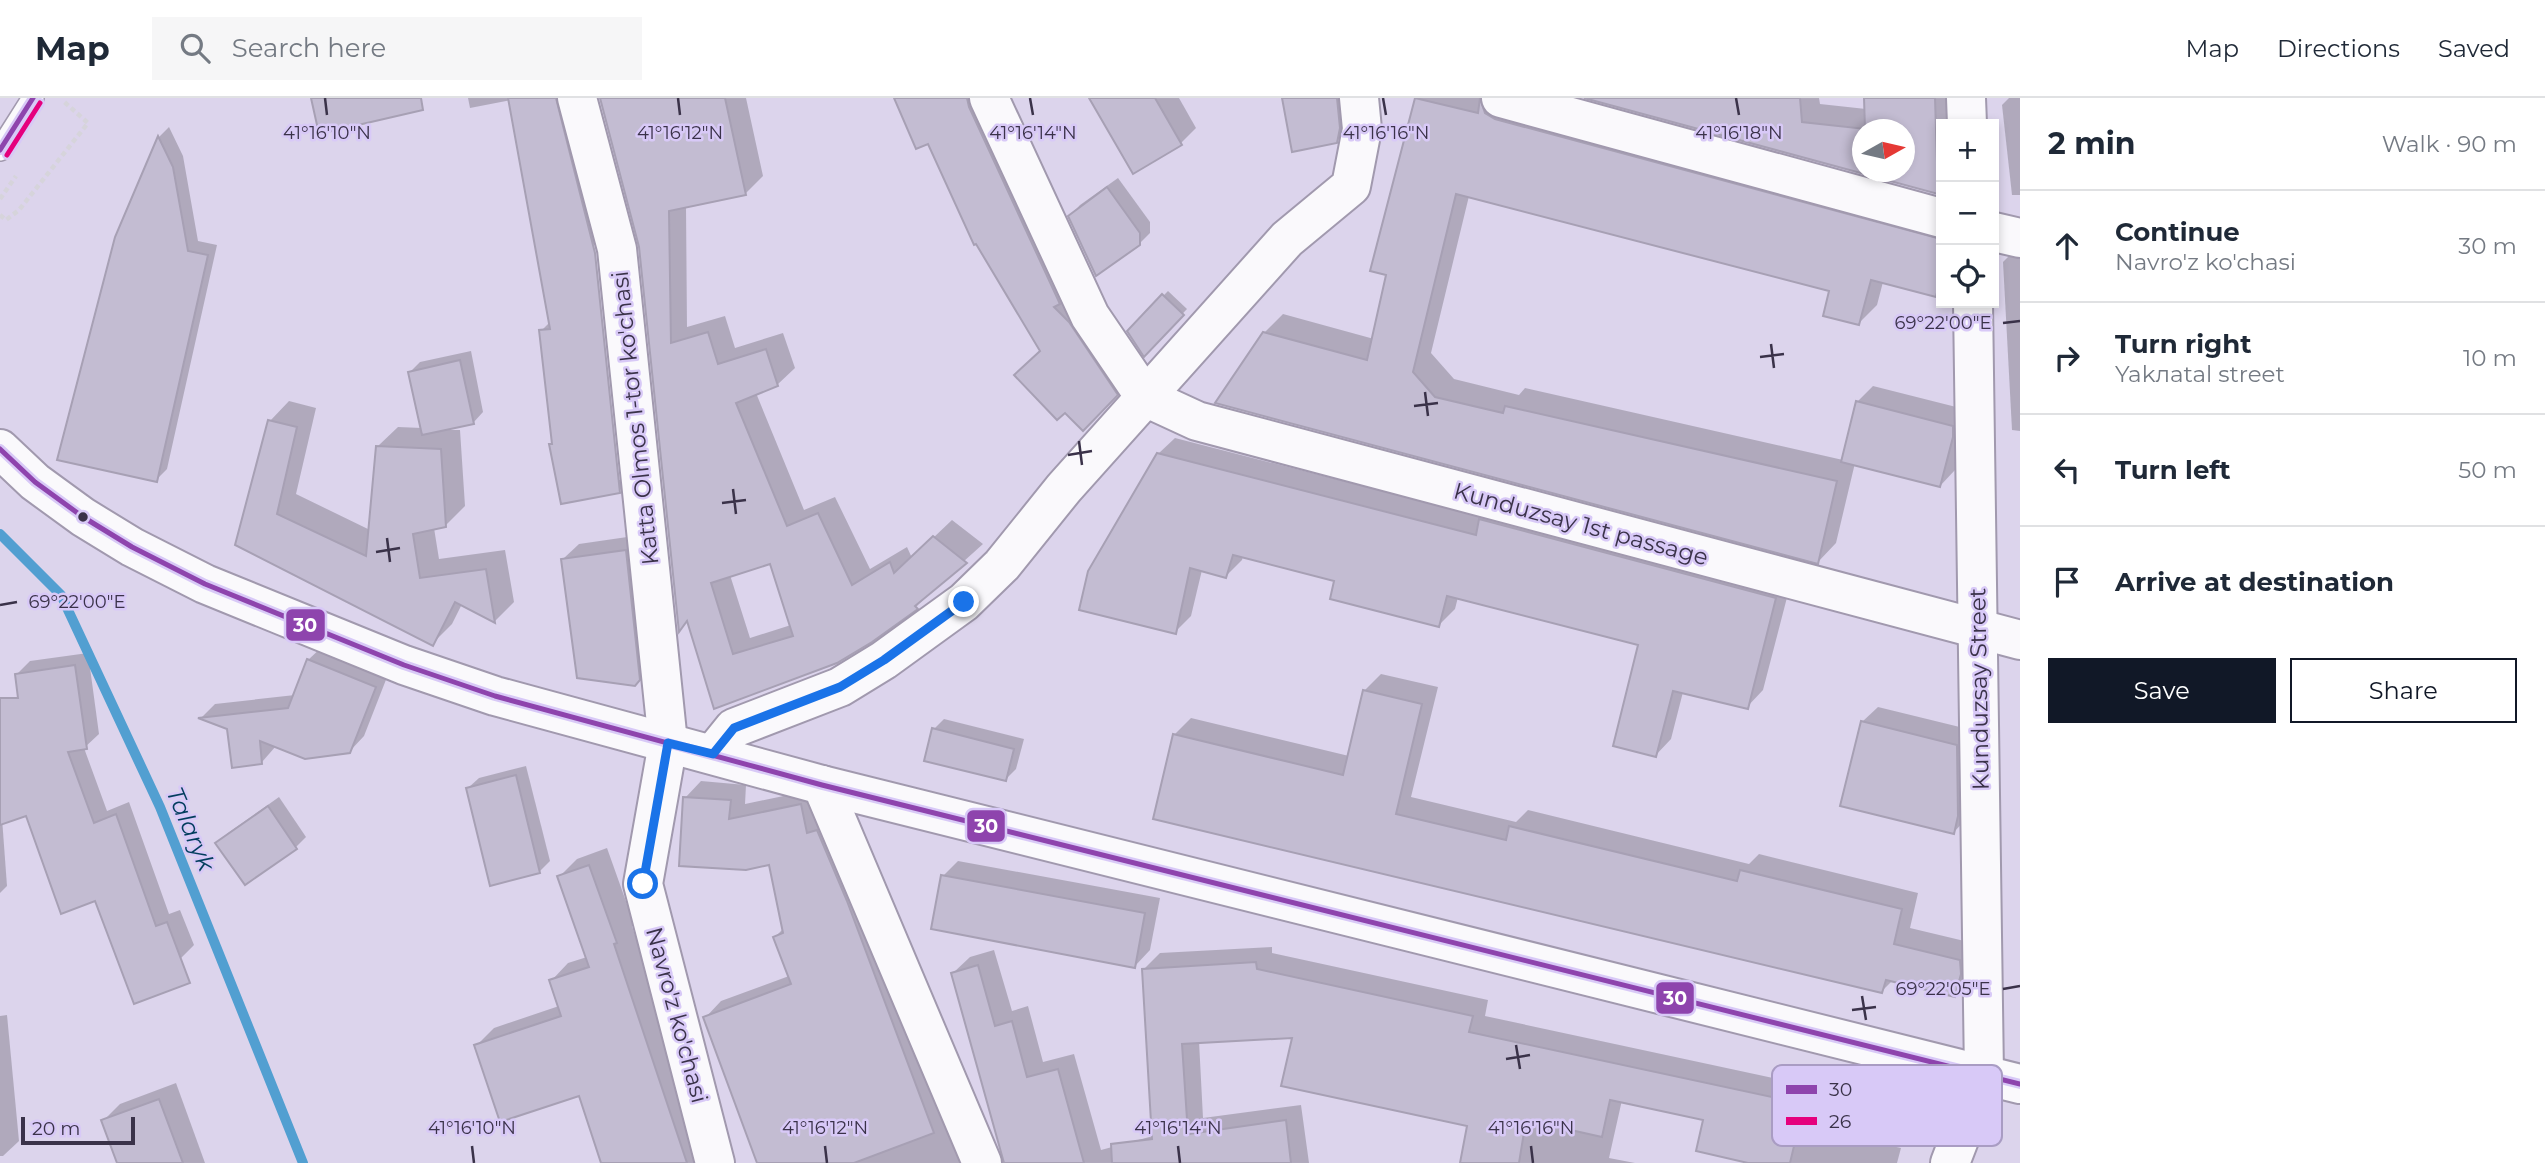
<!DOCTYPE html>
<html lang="en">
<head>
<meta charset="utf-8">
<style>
  body { margin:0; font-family:Montserrat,sans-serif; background:#f6f6f7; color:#1f2937 }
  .controls { position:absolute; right:21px; top:21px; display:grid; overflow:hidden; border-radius:0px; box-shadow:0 4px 10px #0003 }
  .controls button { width:63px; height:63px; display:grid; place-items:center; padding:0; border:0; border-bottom:2px solid #e0e1e3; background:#fff; color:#1f2937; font:35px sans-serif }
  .compass { position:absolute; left:1852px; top:21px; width:63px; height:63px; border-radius:50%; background:#fff; box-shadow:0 4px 10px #0003; rotate:82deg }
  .scale { position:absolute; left:21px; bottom:18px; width:114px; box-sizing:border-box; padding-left:7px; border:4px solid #3a3249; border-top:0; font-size:19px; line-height:24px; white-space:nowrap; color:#3a3249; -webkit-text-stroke:5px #d8c9f7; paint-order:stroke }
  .stop { position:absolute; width:21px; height:21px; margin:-16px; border:5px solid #1a73e8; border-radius:50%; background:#fff }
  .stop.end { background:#1a73e8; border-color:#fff; box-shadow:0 2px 7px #0008 }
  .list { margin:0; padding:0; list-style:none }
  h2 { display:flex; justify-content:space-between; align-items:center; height:91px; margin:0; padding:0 28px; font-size:30px }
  h2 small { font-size:23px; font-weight:400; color:#747a83 }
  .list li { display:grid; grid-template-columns:46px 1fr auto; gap:21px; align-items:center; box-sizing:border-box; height:112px; padding:0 28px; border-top:2px solid #e0e1e3 }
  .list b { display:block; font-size:26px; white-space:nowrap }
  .list p { margin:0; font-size:23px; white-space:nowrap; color:#747a83 }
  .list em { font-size:23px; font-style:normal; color:#747a83 }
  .actions { display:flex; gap:14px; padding:21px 28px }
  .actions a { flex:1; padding:16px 0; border:2px solid #111827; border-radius:0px; text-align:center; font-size:24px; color:#111827 }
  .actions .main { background:#111827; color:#fff }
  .icon { flex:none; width:38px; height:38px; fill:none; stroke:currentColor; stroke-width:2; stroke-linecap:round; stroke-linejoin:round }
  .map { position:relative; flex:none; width:2020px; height:1065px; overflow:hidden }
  header { display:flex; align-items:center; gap:42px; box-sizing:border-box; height:98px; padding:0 35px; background:#fff; border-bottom:2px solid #e0e1e3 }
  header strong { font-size:33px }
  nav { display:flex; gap:38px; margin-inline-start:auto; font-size:24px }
  .search { width:490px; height:63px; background:#f6f6f7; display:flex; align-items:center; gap:18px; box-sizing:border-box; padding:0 24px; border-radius:0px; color:#747a83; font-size:26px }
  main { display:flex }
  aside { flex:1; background:#fff }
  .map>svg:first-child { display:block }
</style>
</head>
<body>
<header>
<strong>Map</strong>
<div class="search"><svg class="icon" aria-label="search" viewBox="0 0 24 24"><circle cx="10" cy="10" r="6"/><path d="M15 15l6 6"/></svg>Search here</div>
<nav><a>Map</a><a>Directions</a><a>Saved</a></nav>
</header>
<main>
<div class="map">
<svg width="2020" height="1065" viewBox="0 0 2020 1065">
  <rect width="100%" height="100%" fill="#dcd4ec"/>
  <g fill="#0003" fill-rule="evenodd">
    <path d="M468 0H576L637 376 619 393 551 347 554 344 541 233 551 223 511 2 470 10ZM593 146H596L621 382H617Z"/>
    <path d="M601 0H746L763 78 746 95 686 108 687 229 725 218 735 250 783 235 795 270 777 287 756 295 804 412 835 399 870 471 907 449 912 460 952 422 983 446 933 491 916 509 871 542 715 609 688 522 680 530 640 145ZM772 464 791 527 750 540 730 477Z"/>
    <polygon points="896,0 986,0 1131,282 1083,331 928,44"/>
    <polygon points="1091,0 1179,0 1196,30 1181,45 1134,73"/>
    <polygon points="1284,0 1353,0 1352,28 1336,44"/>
    <polygon points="1416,0 1509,0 1941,120 1941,191 1935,197 1883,184 1877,207 1859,225 1831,192 1469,98 1431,255 1454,281 1519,297 1525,290 1843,362 1858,303 1873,288 1968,312 1968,323 1955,372 1940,388 1855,365 1836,445 1818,464 1264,235 1283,216 1374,241 1388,176 1372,172"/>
    <path d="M1591 0H1819L1820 6 1866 11V0H1953L1954 26H1941V91L1937 95ZM1862 32H1904V74H1862Z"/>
    <polygon points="2009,0 2020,0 2020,97 2012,97 2002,7"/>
    <polygon points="169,29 183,58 198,143 217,147 167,371 156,382 116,140 159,39"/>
    <polygon points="1118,80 1150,124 1150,135 1139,146 1070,118 1080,107"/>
    <polygon points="2020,147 2020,333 2012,332 2003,164"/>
    <polygon points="1168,193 1187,211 1144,256 1129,233"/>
    <polygon points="471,253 483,314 473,325 446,332 460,332 465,408 445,428 434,430 439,461 505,452 514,504 495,523 462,506 452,526 432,546 238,446 270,323 289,303 316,310 296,396 370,432 378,348 398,329 422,330 410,274 420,264"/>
    <polygon points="1175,340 1483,419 1497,405 1791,484 1763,592 1747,609 1683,594 1671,641 1655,658 1640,546 1458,499 1455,511 1439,527 1336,482 1243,458 1242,462 1226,478 1202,472 1191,518 1175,534 1158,356"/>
    <polygon points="641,437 650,571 634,586 563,461 579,446"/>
    <polygon points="323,548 389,574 364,638 350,653 276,648 262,664 229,629 202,619 215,606 295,597 308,562"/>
    <polygon points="88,555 99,636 84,650 107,713 129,704 169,816 180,812 194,847 181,860 120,864 96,801 27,647 17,576 30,563"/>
    <polygon points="1381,576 1438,589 1411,699 1516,724 1528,712 1749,766 1759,756 1918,795 1910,830 1977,846 1972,880 1955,897 1893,882 1882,893 1174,637 1191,620 1349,658 1364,593"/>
    <polygon points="1878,609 1972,632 1969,718 1954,734 1862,624"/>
    <polygon points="944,621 1024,641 1016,671 1006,681 934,631"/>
    <polygon points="526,668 550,763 539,774 468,690 479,680"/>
    <polygon points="701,683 746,687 745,706 817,691 984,1065 762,1065 705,920 721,903 789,878 775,839 784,830 770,765 685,700"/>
    <polygon points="0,693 7,788 0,795"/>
    <polygon points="279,699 306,739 296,749 245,785 217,745 228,735"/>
    <polygon points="607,750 634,826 632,828 710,1065 603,1065 580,995 476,948 494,930 559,908 551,883 568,865 587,859 559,779 577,761"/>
    <polygon points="958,763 1160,800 1150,852 1135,868 943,778"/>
    <polygon points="1272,849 1272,855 1488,902 1485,918 1819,990 1810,1030 1901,1050 1897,1065 1755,1065 1705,1020 1622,1002 1609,1060 1635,1065 1462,1065 1469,1027 1294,938 1199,943 1203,1020 1301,1007 1309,1065 1005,1065 953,875 970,859 994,852 1012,913 1028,908 1043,964 1074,956 1101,1052 1153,1038 1144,871 1160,855"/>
    <polygon points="7,917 19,1043 3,1058 0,1058 0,918"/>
    <polygon points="176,985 205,1065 119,1065 103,1023 120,1006"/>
  </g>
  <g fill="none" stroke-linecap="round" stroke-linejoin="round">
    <polyline stroke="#529fd1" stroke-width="10" points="0,436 61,497 160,709 303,1065"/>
  </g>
  <g fill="#c3bcd2" stroke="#a7a0b4" stroke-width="2" fill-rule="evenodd">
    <polygon points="311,0 421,0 423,12 319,36"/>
    <polygon points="508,0 556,0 595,155 620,395 561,406 549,346 552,346 539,232 550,231"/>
    <path d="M600 0H725L746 97 669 113 671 245 708 234 718 266 766 251 778 288 736 305 787 428 818 415 852 487 890 464 894 475 933 438 967 465 915 508 918 511 872 544 837 565 714 611 687 523 679 534 639 149ZM770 466 793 538 733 556 711 485Z"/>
    <polygon points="894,0 967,0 969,9 1060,206 1054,209 1069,224 1118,297 1083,333 1065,315 1057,322 1014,277 1040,253 976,146 974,147 928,46 916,51"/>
    <polygon points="1089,0 1155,0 1182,47 1133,76"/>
    <polygon points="1282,0 1337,0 1340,30 1337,45 1292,54"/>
    <polygon points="1415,0 1478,15 1480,0 1485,15 1495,21 1941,141 1941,177 1936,199 1871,182 1859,227 1823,218 1829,193 1456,96 1413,274 1435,299 1503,315 1505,308 1837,383 1818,466 1215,305 1263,234 1367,262 1386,177 1370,173"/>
    <path d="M1584 0H1800L1802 24 1865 31 1864 0H1935L1938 96ZM1863 32H1905V74H1863Z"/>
    <polygon points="158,38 173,69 188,153 208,157 157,384 57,362 115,139"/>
    <polygon points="1107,89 1140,135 1140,147 1096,178 1068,118"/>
    <polygon points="1162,196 1184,217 1144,259 1127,233"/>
    <polygon points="460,262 474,326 422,337 408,274"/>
    <polygon points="1856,303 1953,328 1953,339 1940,389 1841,364"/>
    <polygon points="268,322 297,329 277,416 366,458 376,348 441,351 446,429 413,436 420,480 486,471 495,525 455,504 433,548 235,447"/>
    <polygon points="1157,355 1476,437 1479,421 1776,500 1748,611 1673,593 1656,659 1613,648 1638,547 1447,498 1439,529 1330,501 1334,483 1233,457 1226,480 1190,470 1176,536 1079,512 1088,473"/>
    <polygon points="626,452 640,582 635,588 577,580 561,461"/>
    <polygon points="307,561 376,589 350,655 305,661 260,643 262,666 232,670 227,631 198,620 288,610"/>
    <polygon points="75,567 87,651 68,654 94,725 116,716 156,828 167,824 190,885 134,906 95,803 61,816 26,718 0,727 0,600 18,600 15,576"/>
    <polygon points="1363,592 1422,606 1396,716 1506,742 1509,728 1737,783 1740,772 1902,811 1894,846 1960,862 1961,876 1955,899 1886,882 1882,895 1153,721 1173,636 1343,677"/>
    <polygon points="1861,623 1957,647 1958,718 1954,736 1840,708"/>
    <polygon points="932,630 1014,651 1006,683 924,663"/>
    <polygon points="516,677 540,775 490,788 466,690"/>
    <polygon points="683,699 731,702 729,721 801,706 807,735 817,732 847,803 934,1035 854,1065 757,1065 703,919 791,886 773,839 783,835 769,767 746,772 679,768"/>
    <polygon points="268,708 297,751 245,787 215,745"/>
    <polygon points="589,767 617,845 614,846 687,1065 601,1065 579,998 500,1024 474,947 561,918 549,882 589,869 557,778"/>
    <polygon points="941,777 1145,815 1135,870 931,831"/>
    <polygon points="1256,864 1257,871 1473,918 1469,934 1804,1006 1790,1065 1748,1065 1696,1053 1703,1022 1610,1002 1602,1039 1526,1022 1519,1065 1460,1065 1467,1028 1281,988 1292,940 1182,946 1188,1036 1286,1022 1291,1065 1112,1065 1111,1046 1152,1041 1142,871"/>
    <polygon points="978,867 995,928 1012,923 1027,979 1058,971 1084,1065 1004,1065 951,875"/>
    <polygon points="159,1001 183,1065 117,1065 101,1022"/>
  </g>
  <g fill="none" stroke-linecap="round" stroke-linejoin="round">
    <g stroke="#a199ae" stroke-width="24">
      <polyline id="service" points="0,52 33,0"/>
    </g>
    <g stroke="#a199ae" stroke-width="42">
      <g id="minor">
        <polyline points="577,0 617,151 668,645 643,786 715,1065"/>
        <polyline points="989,0 1090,218 1145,299 1197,323 2020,542"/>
        <polyline points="1501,0 1941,120"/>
        <polyline points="1966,0 1967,26"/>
        <polyline points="1994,134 2020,140"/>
        <polyline points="713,656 734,630 840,589 884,562 964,504 1002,467 1064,390 1287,141 1351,88 1362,31 1359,0"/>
        <polyline points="822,687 982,1065"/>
        <polyline points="1950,1065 1984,977 1973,205"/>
      </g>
    </g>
    <g stroke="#a199ae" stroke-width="42">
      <polyline id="tertiary" points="0,351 35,384 83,419 132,449 205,486 404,567 495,598 822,687 2020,986"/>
    </g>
    <g stroke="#d6d4db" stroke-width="4.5" stroke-dasharray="5 3.5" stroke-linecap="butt">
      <polyline points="0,101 16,78"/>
      <polyline points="0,117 6,122 19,112 88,25 62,2"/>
    </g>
    <use href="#service" stroke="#faf9fc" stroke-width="21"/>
    <use href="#minor" stroke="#faf9fc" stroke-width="38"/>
    <use href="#tertiary" stroke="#faf9fc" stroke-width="38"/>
    <g stroke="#d8c9f7" stroke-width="10">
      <g id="bus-1">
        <polyline points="0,52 33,0"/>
        <polyline points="0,351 35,384 83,419 132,449 205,486 404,567 495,598 822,687 2020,986"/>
      </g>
    </g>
    <g stroke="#d8c9f7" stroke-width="10">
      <polyline id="bus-2" points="7,57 40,5"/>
    </g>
    <use href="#bus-1" stroke="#8e44ad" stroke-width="5"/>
    <use href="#bus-2" stroke="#e5007d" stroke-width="5"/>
  </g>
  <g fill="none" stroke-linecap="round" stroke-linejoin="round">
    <polyline stroke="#1a73e8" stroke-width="9" points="643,786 668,645 713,656 734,630 840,589 884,562 964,504"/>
  </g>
  <path fill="none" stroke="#3a3249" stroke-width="2.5" d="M325 0 327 17M678 0 680 17M1030 0 1033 17M1383 0 1386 17M1736 0 1739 17M2003 225 2020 223M1771 246 1774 270M1760 259 1784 256M1425 294 1428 318M1414 308 1438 305M1079 343 1082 367M1068 357 1092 353M733 391 736 416M722 405 746 402M387 440 390 464M376 454 400 450M0 507 17 504M2003 891 2020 888M1862 898 1866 922M1852 912 1876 909M1516 947 1520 971M1506 961 1530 957M472 1048 474 1065M825 1048 827 1065M1178 1048 1180 1065M1531 1048 1533 1065"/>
  <circle fill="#3a3249" stroke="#d8c9f7" stroke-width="2.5" cx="83" cy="419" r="6"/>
  <g text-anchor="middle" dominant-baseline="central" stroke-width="5" stroke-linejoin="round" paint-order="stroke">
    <g font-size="23" fill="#3a3249" stroke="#d8c9f7">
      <text transform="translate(635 320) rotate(-96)">Katta Olmos 1-tor ko'chasi</text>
      <text transform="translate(1581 426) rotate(15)">Kunduzsay 1st passage</text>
      <text transform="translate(1979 591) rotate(-91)">Kunduzsay Street</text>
      <text transform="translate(677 917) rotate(75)">Navro'z ko'chasi</text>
    </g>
    <g font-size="24" font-style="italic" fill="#023d5d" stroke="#d8c9f7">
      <text transform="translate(191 731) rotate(67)">Talaryk</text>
    </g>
  </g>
  <rect x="1772" y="967" width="230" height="81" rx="10" fill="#d8c9f7" stroke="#a99cc3" stroke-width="2"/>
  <rect x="1786" y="987" width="31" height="9" fill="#8e44ad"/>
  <rect x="1786" y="1019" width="31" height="8" fill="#e5007d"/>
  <g font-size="19" fill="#3a3249">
    <text x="1829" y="998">30</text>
    <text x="1829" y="1030">26</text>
  </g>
  <g font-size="18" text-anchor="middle" fill="#3a3249" stroke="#d8c9f7" stroke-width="5" stroke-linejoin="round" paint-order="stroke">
    <text x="327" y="41">41°16'10"N</text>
    <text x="680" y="41">41°16'12"N</text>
    <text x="1033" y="41">41°16'14"N</text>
    <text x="1386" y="41">41°16'16"N</text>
    <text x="1739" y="41">41°16'18"N</text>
    <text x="1943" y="231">69°22'00"E</text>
    <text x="77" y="510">69°22'00"E</text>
    <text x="1943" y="897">69°22'05"E</text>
    <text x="472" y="1036">41°16'10"N</text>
    <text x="825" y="1036">41°16'12"N</text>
    <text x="1178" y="1036">41°16'14"N</text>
    <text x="1531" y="1036">41°16'16"N</text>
  </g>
  <g stroke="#d8c9f7" stroke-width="2.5">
    <rect x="285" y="510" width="41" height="34" rx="7" fill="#8e44ad"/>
    <rect x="966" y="711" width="40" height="34" rx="7" fill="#8e44ad"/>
    <rect x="1655" y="883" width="40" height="34" rx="7" fill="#8e44ad"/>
  </g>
  <g font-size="19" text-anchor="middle" font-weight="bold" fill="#fff">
    <text x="305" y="534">30</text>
    <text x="986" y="735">30</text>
    <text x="1675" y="907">30</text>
  </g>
</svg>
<div class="controls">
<button>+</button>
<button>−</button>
<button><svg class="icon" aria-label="locate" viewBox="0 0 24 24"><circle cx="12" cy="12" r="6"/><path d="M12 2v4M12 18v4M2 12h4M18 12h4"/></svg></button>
</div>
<svg class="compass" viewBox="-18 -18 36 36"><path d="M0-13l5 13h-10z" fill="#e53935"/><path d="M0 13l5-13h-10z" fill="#747a83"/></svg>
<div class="scale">20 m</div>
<div class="stop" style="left:643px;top:786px"></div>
<div class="stop end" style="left:964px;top:504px"></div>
</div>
<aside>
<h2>2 min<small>Walk · 90 m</small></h2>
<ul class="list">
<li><svg class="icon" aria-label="ahead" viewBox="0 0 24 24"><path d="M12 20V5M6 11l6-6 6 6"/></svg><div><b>Continue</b><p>Navro'z ko'chasi</p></div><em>30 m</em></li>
<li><svg class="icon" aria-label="right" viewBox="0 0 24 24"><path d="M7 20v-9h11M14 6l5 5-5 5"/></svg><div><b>Turn right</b><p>Yakлatal street</p></div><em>10 m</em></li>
<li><svg class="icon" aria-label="left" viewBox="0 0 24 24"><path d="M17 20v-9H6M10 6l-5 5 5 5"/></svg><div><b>Turn left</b></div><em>50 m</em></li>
<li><svg class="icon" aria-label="arrive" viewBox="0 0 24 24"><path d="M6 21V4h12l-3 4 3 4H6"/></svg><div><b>Arrive at destination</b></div></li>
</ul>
<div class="actions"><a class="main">Save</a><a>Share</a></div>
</aside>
</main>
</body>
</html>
